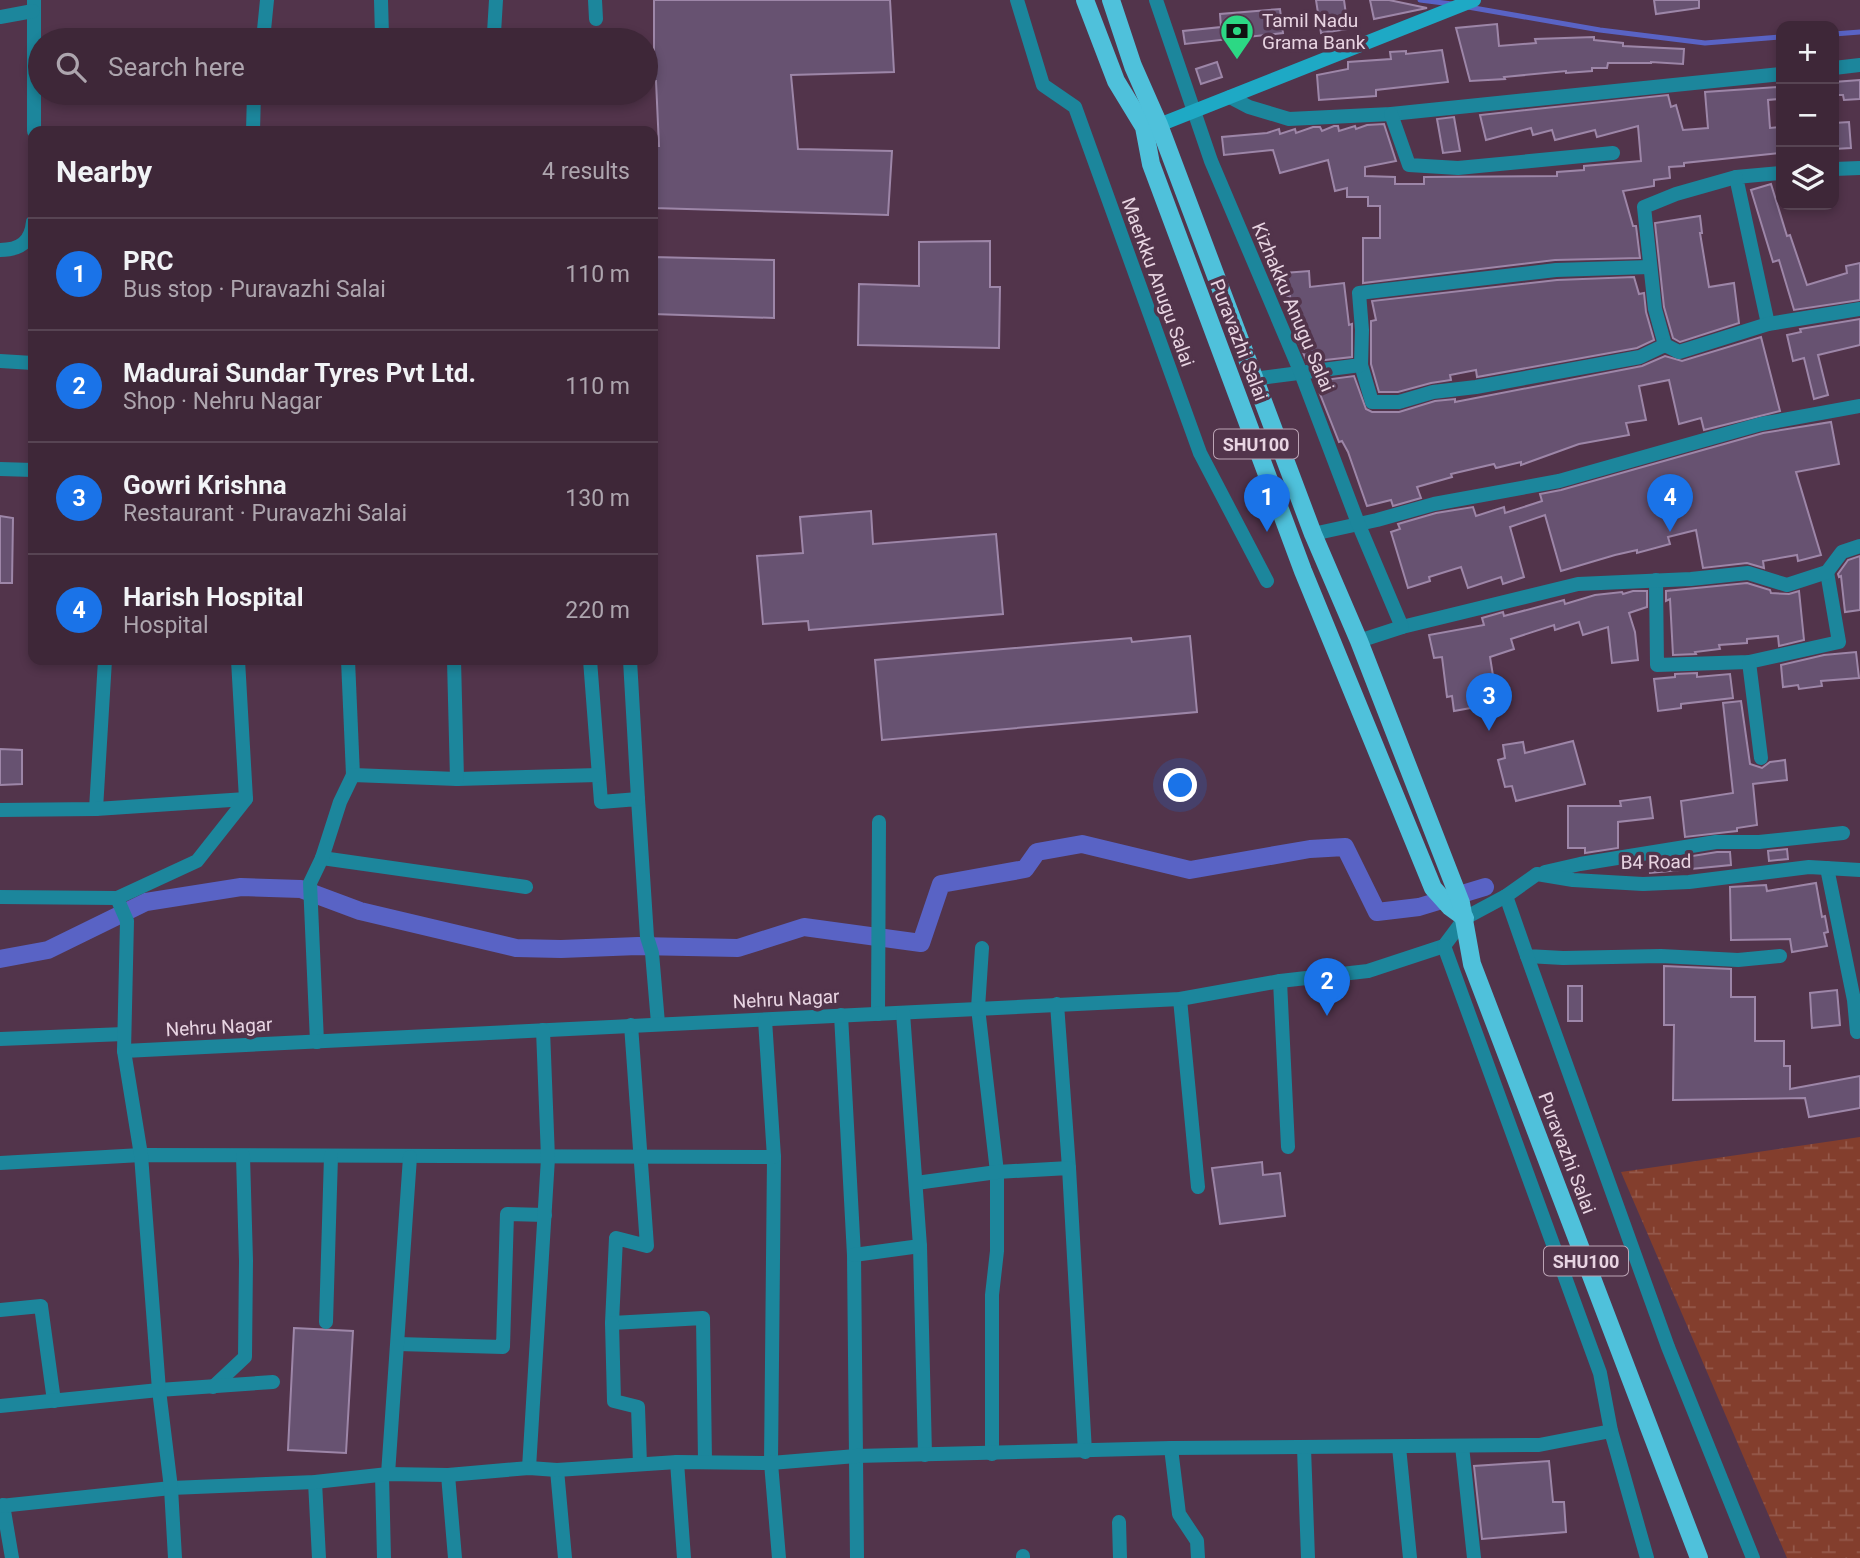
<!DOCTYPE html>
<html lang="en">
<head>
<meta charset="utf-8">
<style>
  body { margin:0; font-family:Roboto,sans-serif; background:#493343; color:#f1f3f6 }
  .controls { position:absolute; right:21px; top:21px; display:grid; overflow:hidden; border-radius:14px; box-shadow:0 4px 10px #0003 }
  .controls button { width:63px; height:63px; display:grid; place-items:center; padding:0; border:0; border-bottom:2px solid #574453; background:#3e2738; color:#f1f3f6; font:35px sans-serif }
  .you { position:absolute; left:1181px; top:786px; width:24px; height:24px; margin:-18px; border:5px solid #fff; border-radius:50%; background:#1a73e8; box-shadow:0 0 0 10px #1a73e833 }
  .badge { display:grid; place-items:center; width:46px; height:46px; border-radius:50%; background:#1a73e8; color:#fff; font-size:23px; font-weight:700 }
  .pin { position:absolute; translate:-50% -58px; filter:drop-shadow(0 2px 4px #0008) }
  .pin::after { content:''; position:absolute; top:37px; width:24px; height:21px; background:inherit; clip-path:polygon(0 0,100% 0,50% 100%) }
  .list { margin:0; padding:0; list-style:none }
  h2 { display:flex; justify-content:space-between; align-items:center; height:91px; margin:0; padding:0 28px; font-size:30px }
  h2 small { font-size:23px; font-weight:400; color:#ada5ae }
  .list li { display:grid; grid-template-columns:46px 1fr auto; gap:21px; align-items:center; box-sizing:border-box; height:112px; padding:0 28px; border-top:2px solid #574453 }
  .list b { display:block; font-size:26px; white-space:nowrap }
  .list p { margin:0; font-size:23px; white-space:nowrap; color:#ada5ae }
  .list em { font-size:23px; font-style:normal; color:#ada5ae }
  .icon { flex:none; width:38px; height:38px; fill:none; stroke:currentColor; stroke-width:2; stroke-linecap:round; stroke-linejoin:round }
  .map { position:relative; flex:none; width:1860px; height:1558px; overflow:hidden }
  .search { position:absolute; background:#3e2738; box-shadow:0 4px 10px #0003; left:28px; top:28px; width:630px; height:77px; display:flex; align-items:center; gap:18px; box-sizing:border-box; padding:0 24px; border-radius:38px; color:#ada5ae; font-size:26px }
  .panel { position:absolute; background:#3e2738; box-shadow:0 4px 10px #0003; left:28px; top:126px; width:630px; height:539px; border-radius:14px }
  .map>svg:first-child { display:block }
</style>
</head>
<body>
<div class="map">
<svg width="1860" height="1558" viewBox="0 0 1860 1558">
  <defs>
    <pattern id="wetland-marsh" width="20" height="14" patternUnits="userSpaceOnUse" patternTransform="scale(1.75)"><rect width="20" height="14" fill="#833e2d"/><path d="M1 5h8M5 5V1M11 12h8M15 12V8" fill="none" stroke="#95594b"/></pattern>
  </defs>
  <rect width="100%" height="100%" fill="#52344b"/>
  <polygon fill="url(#wetland-marsh)" points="1860,1137 1860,1558 1787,1558 1621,1172"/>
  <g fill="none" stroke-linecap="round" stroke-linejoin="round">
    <g stroke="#5963c5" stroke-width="5">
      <polyline points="1420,0 1452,4"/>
      <polyline points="1468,7 1600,30 1705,43 1781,37"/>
      <polyline points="1834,34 1860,32"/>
    </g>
    <polyline stroke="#5963c5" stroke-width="18" points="0,959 48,950 146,902 241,887 301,889 360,911 516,948 561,949 638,946 738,948 804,927 921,943 941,884 1025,869 1037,852 1082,844 1190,870 1310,849 1345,847 1377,912 1419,907 1485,887"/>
  </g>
  <g fill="#675271" stroke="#9d86a8" stroke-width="2">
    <polygon points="654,0 890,0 894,72 791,75 798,149 892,151 888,215 653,208 653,146 659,146 656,81 654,81"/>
    <polygon points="1316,0 1344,0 1348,29 1321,33"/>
    <polygon points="1370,0 1389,0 1427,8 1374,19"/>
    <polygon points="1654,0 1699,0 1699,8 1656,14"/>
    <polygon points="1280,9 1283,33 1185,44 1183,31 1221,27 1220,14"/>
    <polygon points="1497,24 1499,46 1536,43 1535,39 1594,37 1594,40 1623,43 1623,46 1684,49 1683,64 1651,62 1651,63 1608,63 1607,68 1592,68 1592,71 1566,73 1566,71 1504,77 1505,79 1470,81 1456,28"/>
    <polygon points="1442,50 1448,82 1376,90 1376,96 1319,100 1317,75 1348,69 1348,62 1391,59 1390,52 1406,51 1406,54"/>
    <polygon points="1217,62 1222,77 1201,84 1196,69"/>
    <polygon points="1860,80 1860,99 1844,100 1843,95 1834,95 1834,82"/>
    <polygon points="1777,87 1778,99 1768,100 1770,128 1781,127 1781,153 1684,163 1684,166 1669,167 1670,178 1654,180 1654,186 1623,191 1633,226 1636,226 1640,258 1555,260 1363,283 1363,238 1380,238 1380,206 1368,206 1368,197 1347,197 1347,188 1335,191 1328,160 1280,173 1273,150 1224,155 1222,137 1267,133 1279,129 1280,134 1295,129 1296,133 1313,127 1320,127 1322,131 1334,126 1338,126 1339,131 1355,126 1356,129 1367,125 1384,124 1396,161 1365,167 1365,176 1395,177 1395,184 1424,184 1424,177 1557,176 1557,172 1584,170 1584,166 1641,161 1638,126 1597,137 1595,130 1555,140 1552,130 1533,135 1531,128 1486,140 1480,115 1668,95 1671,107 1676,105 1683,130 1708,128 1705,92"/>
    <polygon points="1454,117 1460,151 1443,153 1437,119"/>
    <polygon points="1849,122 1851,148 1834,149 1834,123"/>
    <polygon points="1771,184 1787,236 1790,235 1807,285 1847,273 1846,266 1860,263 1860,300 1794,310 1779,260 1773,262 1751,190"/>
    <polygon points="1700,216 1702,233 1700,233 1709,287 1734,283 1739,323 1680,342 1673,338 1664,307 1655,223"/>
    <polygon points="990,241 990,287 1000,287 999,348 858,345 859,284 919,286 919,242"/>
    <polygon points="653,257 774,260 774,318 653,314"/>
    <polygon points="1309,271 1310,287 1344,283 1349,325 1352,324 1352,357 1307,362 1295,333 1290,296 1286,296 1284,273"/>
    <polygon points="1634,277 1639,294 1644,293 1646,312 1654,340 1637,348 1477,377 1476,370 1450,375 1451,380 1431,383 1398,392 1379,392 1371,364 1371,321 1376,320 1372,301 1557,280"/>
    <polygon points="1860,319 1860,345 1818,355 1828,395 1814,399 1804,358 1793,361 1787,335 1801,332 1800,329"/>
    <polygon points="1761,337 1780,411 1704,430 1701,418 1679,424 1669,380 1639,386 1646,420 1626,423 1629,435 1579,444 1521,465 1521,462 1496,468 1494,464 1451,474 1452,477 1417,487 1421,498 1393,506 1391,500 1367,506 1348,452 1342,441 1339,442 1320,394 1325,393 1324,380 1354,376 1366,409 1372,412 1399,412 1435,401 1455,399 1455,402 1642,366 1665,356 1682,361"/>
    <polygon points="1831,422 1839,464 1796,472 1821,555 1798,561 1797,555 1763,561 1764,568 1747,563 1703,568 1696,530 1668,537 1670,544 1637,553 1637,550 1615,555 1561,571 1545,515 1510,527 1524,577 1503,584 1501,577 1468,588 1461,567 1429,577 1430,581 1408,588 1391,532 1400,529 1398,524 1436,513 1473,507 1476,516 1504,507 1505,513 1542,501 1540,494 1561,490 1763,433"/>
    <polygon points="871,511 873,544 996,534 1003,614 809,630 808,621 763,624 757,556 803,553 800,517"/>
    <polygon points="0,516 13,518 12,583 0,583"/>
    <polygon points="1860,556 1860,610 1845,612 1841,576 1839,577 1838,574 1848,560"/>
    <polygon points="1747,583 1770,590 1771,593 1789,594 1799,591 1804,640 1779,646 1778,636 1747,639 1747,643 1719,645 1720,649 1695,652 1696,654 1673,655 1670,599 1666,601 1666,591"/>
    <polygon points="1633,591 1647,591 1647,607 1629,613 1635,632 1638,660 1612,663 1608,627 1583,635 1579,622 1555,630 1554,625 1511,639 1514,649 1490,657 1495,688 1490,689 1493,704 1454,711 1452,696 1447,697 1442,657 1434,658 1429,635 1484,625 1482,618 1503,612 1504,616 1564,600 1565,604 1595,595 1622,592 1623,594"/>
    <polygon points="1190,636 1197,712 882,740 875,660 1131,638 1132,642"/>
    <polygon points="1856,652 1859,678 1821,681 1822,686 1799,689 1798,685 1783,687 1781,665 1824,655"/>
    <polygon points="1697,673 1697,677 1730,674 1733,698 1681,704 1681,708 1658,711 1654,679 1675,677 1675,674"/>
    <polygon points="1741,701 1750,764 1762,768 1770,762 1785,760 1787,780 1753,784 1757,825 1737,828 1737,831 1728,832 1685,837 1681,801 1733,793 1723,703"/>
    <polygon points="1573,741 1585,784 1516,801 1512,786 1505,787 1498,760 1505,758 1503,745 1523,742 1525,753"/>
    <polygon points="0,749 22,750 22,784 0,785"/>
    <polygon points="1650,797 1653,818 1618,822 1618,848 1585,853 1585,848 1568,848 1568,806 1621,806 1620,801"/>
    <polygon points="1787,849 1788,859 1769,861 1768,851"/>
    <polygon points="1717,852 1730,852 1731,865 1650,873 1649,863"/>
    <polygon points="1816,883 1822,917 1825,916 1828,932 1824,933 1827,946 1792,952 1790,939 1731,940 1730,887 1766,885 1767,891"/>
    <polygon points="1664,966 1731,969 1731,997 1755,997 1755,1041 1784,1041 1784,1066 1790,1066 1790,1089 1860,1076 1860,1108 1809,1117 1805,1098 1673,1100 1674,1025 1664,1025"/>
    <rect x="1568" y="986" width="14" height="35"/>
    <polygon points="1837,990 1840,1025 1812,1028 1810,993"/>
    <polygon points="1262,1162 1263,1175 1280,1173 1285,1216 1220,1224 1212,1168"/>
    <polygon points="294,1328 353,1331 346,1453 288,1450"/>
    <polygon points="1549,1461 1553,1502 1564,1502 1566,1532 1482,1539 1474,1466"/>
  </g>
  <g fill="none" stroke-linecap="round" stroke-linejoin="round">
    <g stroke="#1c869c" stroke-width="14">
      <polyline points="34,0 34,131"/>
      <polyline points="381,0 382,36 394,40"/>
      <polyline points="595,0 596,19"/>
      <polyline points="0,17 33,11"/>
      <polyline points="263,40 267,0"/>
      <polyline points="487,40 494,33 496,0"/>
      <polyline points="1834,68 1860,65"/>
      <polyline points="1230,97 1249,107 1289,119 1391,114 1781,74"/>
      <polyline points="1391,114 1409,165 1458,168 1613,153"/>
      <polyline points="253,131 254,93"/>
      <polyline points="1834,169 1860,168"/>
      <path d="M0 250C20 250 31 242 33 222"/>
      <polyline points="1768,324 1736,177 1781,173"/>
      <polyline points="1665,345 1655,309 1644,207 1676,194 1736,177"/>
      <polyline points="0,361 33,363"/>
      <polyline points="1361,365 1372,402 1399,402 1433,392 1476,387 1640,357 1665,345 1679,352 1768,324 1860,309"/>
      <polyline points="1253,379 1361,365 1362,330 1359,293 1556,270 1649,267"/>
      <polyline points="0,469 33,470"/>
      <polyline points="1313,534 1377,520 1434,504 1559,481 1761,424 1860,406"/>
      <polyline points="1656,580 1657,665 1749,662 1839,642 1827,572"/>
      <polyline points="1359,641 1402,627 1578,584 1691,579 1748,573 1787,585 1827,572 1842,552 1860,546"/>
      <polyline points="348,660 353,775"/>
      <polyline points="590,660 601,802 638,799 647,937 652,953 658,1023"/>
      <polyline points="630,660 638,799"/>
      <polyline points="1749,662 1761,758"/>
      <polyline points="457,779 598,775"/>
      <polyline points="96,809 105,660"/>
      <polyline points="0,810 96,809 246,799"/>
      <polyline points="322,858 526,887"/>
      <polyline points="1827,868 1854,1000 1857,1032"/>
      <polyline points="1545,872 1580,864 1716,842 1759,842 1843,833"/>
      <polyline points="1506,896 1527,956 1563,958 1661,956 1738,960 1780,956"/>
      <polyline points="0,897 117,898"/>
      <polyline points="1444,946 1465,918 1506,896 1537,874 1573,880 1643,884 1689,882 1809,867 1860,870"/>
      <polyline points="982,948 978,1008 997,1172 997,1251 992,1295 992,1454"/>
      <polyline points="1527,956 1668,1347 1753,1558"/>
      <polyline points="1280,981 1288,1147"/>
      <polyline points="1180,999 1198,1187"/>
      <polyline points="1057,1004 1069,1168"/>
      <polyline points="878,1014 879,822"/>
      <polyline points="841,1015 854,1255 857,1558"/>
      <polyline points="631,1025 647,1246 616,1238 612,1323 703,1318 705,1462"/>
      <polyline points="0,1039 124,1034"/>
      <polyline points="317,1042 310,883 322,858 340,802 353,775 457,779 454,660"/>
      <polyline points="124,1051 1180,999 1280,981 1368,971 1444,946"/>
      <polyline points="774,1157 771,1463 779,1558"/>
      <polyline points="0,1163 141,1155 774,1157 765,1020"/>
      <polyline points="916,1183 997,1172 1069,1168 1085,1452"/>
      <polyline points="920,1246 925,1455"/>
      <polyline points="854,1255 920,1246 903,1013"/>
      <polyline points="0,1310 41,1306 54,1401"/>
      <polyline points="326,1322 331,1156"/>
      <polyline points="612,1323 614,1401 638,1407 640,1464"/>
      <polyline points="398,1344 503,1347 507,1214 545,1215"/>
      <polyline points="213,1387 245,1357 246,1261 243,1156"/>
      <polyline points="0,1406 159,1390 273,1382"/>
      <polyline points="1611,1431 1647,1558"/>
      <polyline points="1462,1446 1474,1558"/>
      <polyline points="1399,1447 1410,1558"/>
      <polyline points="1171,1448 1179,1514 1197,1541 1198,1558"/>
      <polyline points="1304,1448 1308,1558"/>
      <polyline points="677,1462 684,1558"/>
      <polyline points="529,1468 548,1158 543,1030"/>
      <polyline points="557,1470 565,1558"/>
      <polyline points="388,1474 410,1157"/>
      <polyline points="382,1475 384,1558"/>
      <polyline points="448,1475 455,1558"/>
      <polyline points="315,1482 319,1558"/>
      <polyline points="3,1505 12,1558"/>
      <polyline points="0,1506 171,1488 315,1482 388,1474 448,1475 529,1468 557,1470 677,1462 771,1463 856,1456 1171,1448 1539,1445 1611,1431 1600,1373 1444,946"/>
      <polyline points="1119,1522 1120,1558"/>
      <polyline points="1023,1556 1023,1558"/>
      <polyline points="175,1558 171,1488 159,1390 141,1155 124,1051 127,921 117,898 197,861 246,799 238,660"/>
    </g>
    <g stroke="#1c869c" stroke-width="14">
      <polyline points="1017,0 1043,85 1075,107 1200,453 1267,581"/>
      <polyline points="1156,0 1211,161 1301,373 1358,523 1402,627"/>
    </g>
    <polyline stroke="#1ea9c5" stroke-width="14" points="1148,127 1159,125 1474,0"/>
    <g stroke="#4fc1db" stroke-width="18">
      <polyline points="1085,0 1116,81 1144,127 1151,164 1303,571 1433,888 1450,907 1465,918"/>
      <polyline points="1111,0 1133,66 1159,125 1313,534 1359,641 1461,903 1472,964 1699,1558"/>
    </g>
  </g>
  <defs>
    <g id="bank-pin" transform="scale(1.75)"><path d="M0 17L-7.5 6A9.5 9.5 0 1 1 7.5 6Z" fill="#2cd884" stroke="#52344b"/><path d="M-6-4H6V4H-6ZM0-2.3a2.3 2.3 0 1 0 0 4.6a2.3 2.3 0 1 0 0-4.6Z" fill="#111"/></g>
  </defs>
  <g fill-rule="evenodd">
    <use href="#bank-pin" x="1237" y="31"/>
  </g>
  <g text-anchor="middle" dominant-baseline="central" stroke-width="7" stroke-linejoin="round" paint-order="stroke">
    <g fill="#52344b" stroke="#bba4b5" stroke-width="2">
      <rect x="1214" y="429.5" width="84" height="29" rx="5"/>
      <rect x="1544" y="1246.5" width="84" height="29" rx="5"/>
    </g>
    <g font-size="18" font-weight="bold" fill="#e8d4e2">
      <text x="1256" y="444">SHU100</text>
      <text x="1586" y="1261">SHU100</text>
    </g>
    <g font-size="19" fill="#e8d4e2" stroke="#52344b" text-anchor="start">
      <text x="1262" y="20">Tamil Nadu<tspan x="1262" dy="22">Grama Bank</tspan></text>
    </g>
    <g font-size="19" fill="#e8d4e2" stroke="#52344b">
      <text transform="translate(1158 282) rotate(70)">Maerkku Anugu Salai</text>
      <text transform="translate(1293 307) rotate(67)">Kizhakku Anugu Salai</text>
      <text transform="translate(1239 340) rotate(69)">Puravazhi Salai</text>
      <text transform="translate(1656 862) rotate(-1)">B4 Road</text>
      <text transform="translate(786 999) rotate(-3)">Nehru Nagar</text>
      <text transform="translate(219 1027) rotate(-3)">Nehru Nagar</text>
      <text transform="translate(1567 1153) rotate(69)">Puravazhi Salai</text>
    </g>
  </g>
</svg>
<div class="controls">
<button>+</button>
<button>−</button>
<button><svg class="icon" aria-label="layers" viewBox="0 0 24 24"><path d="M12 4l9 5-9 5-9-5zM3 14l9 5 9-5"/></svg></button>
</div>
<div class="you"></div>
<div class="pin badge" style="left:1267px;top:532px">1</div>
<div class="pin badge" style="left:1327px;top:1016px">2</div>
<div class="pin badge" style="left:1489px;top:731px">3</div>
<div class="pin badge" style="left:1670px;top:532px">4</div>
<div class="search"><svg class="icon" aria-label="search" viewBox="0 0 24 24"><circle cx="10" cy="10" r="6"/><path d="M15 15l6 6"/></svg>Search here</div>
<section class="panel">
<h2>Nearby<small>4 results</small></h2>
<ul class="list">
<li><span class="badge">1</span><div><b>PRC</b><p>Bus stop · Puravazhi Salai</p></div><em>110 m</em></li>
<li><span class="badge">2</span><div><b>Madurai Sundar Tyres Pvt Ltd.</b><p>Shop · Nehru Nagar</p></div><em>110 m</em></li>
<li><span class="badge">3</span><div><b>Gowri Krishna</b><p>Restaurant · Puravazhi Salai</p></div><em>130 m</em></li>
<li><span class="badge">4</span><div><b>Harish Hospital</b><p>Hospital</p></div><em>220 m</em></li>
</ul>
</section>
</div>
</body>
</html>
